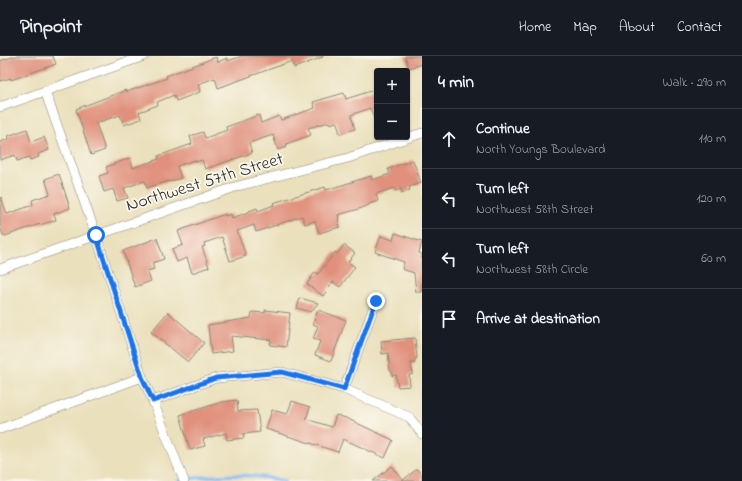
<!DOCTYPE html>
<html lang="en">
<head>
<meta charset="utf-8">
<style>
  body { margin:0; font-family:"Indie Flower",sans-serif; background:#20242c; color:#f1f3f6 }
  .controls { position:absolute; right:12px; top:12px; display:grid; overflow:hidden; border-radius:4px; box-shadow:0 1px 3px #0004 }
  .controls button { width:36px; height:36px; display:grid; place-items:center; padding:0; border:0; border-bottom:1px solid #363941; background:#171b24; color:#f1f3f6; font:20px sans-serif }
  .stop { position:absolute; width:12px; height:12px; margin:-9px; border:3px solid #1a73e8; border-radius:50%; background:#fff }
  .stop.end { background:#1a73e8; border-color:#fff; box-shadow:0 1px 4px #0008 }
  .list { margin:0; padding:0; list-style:none }
  h2 { display:flex; justify-content:space-between; align-items:center; height:52px; margin:0; padding:0 16px; font-size:17px }
  h2 small { font-size:13px; font-weight:400; color:#9ea1a6 }
  .list li { display:grid; grid-template-columns:26px 1fr auto; gap:12px; align-items:center; box-sizing:border-box; height:60px; padding:0 16px; border-top:1px solid #363941 }
  .list b { display:block; font-size:15px; white-space:nowrap }
  .list p { margin:0; font-size:13px; white-space:nowrap; color:#9ea1a6 }
  .list em { font-size:13px; font-style:normal; color:#9ea1a6 }
  .icon { flex:none; width:22px; height:22px; fill:none; stroke:currentColor; stroke-width:2; stroke-linecap:round; stroke-linejoin:round }
  .map { position:relative; flex:none; width:422px; height:425px; overflow:hidden }
  header { display:flex; align-items:center; gap:24px; box-sizing:border-box; height:56px; padding:0 20px; background:#171b24; border-bottom:1px solid #363941 }
  header strong { font-size:19px }
  nav { display:flex; gap:22px; margin-inline-start:auto; font-size:14px }
  main { display:flex }
  aside { flex:1; background:#171b24 }
  .map>svg:first-child { display:block }
</style>
</head>
<body>
<header>
<strong>Pinpoint</strong>
<nav><a>Home</a><a>Map</a><a>About</a><a>Contact</a></nav>
</header>
<main>
<div class="map">
<svg width="422" height="425" viewBox="0 0 422 425">
  <rect width="100%" height="100%" fill="#fbf7ec"/>
  <filter id="ink" filterUnits="userSpaceOnUse"><feTurbulence type="fractalNoise" baseFrequency=".025" numOctaves="2"/><feDisplacementMap in="SourceGraphic" scale="8" xChannelSelector="R" yChannelSelector="G"/><feConvolveMatrix kernelMatrix="1 2 1 2 8 2 1 2 1" color-interpolation-filters="sRGB"/></filter>
  <filter id="wash" filterUnits="userSpaceOnUse"><feTurbulence type="fractalNoise" baseFrequency=".012" numOctaves="4" result="noise"/><feDisplacementMap in="SourceGraphic" scale="16" xChannelSelector="R" yChannelSelector="G"/><feGaussianBlur stdDeviation="0.9" result="paint"/><feColorMatrix in="noise" values="0 0 0 0 0 0 0 0 0 0 0 0 0 0 0 0 0 1.4 0 .05"/><feComposite in="paint" operator="in"/></filter>
  <g filter="url(#wash)">
    <rect width="100%" height="100%" fill="#eae0bc"/>
    <g fill="none" stroke-linecap="round" stroke-linejoin="round">
      <path stroke="#84b9f2" stroke-width="3.5" d="M179 425C209 418 253 417 284 425"/>
    </g>
    <g id="blocks">
      <g fill="#e0907c">
        <polygon points="15,0 53,0 56,8 11,24 11,22 0,25 0,5"/>
        <polygon points="242,0 323,0 323,1 294,12 292,5 218,32 215,22 198,28 200,36 176,45 174,39 157,46 158,49 139,56 141,63 124,69 120,59 96,67 105,94 91,99 76,53 126,34 126,36 167,22 166,20 216,1 218,6 227,2 228,5"/>
        <polygon points="405,0 422,0 422,8 409,12"/>
        <polygon points="377,33 377,67 376,67 370,52 351,59 355,73 340,78 337,66 330,68 329,66 308,72 311,79 286,88 287,91 278,94 273,79 249,87 252,97 205,113 202,104 196,106 195,104 177,110 181,122 169,126 169,125 147,132 145,125 124,132 128,142 117,145 113,133 104,136 99,120 108,117 106,111 130,102 133,112 159,103 158,100 192,88 190,80 203,76 205,82 227,74 226,71 259,59 261,67 279,60 281,64 315,52 313,46 344,37 346,43"/>
        <polygon points="27,73 31,86 44,81 49,94 38,98 39,101 30,104 29,101 17,105 15,99 0,104 0,86 9,83 8,80"/>
        <polygon points="413,104 421,127 409,131 410,134 402,137 401,133 396,135 394,132 376,138 378,145 369,148 369,149 359,153 338,159 339,164 338,164 340,171 319,177 315,165 305,168 302,160 256,176 254,169 237,175 246,200 230,205 222,181 204,187 205,190 202,191 209,211 192,217 187,202 177,206 172,193 183,189 178,175 225,158 225,160 231,158 232,162 249,156 249,155 257,152 258,155 274,149 273,147 325,131 326,134 371,120 372,124 390,118 388,113"/>
        <polygon points="59,118 70,152 54,158 56,164 40,169 40,168 5,180 3,179 0,171 0,142 1,141 7,158 33,149 32,144 50,138 45,123"/>
        <polygon points="395,177 422,186 419,197 422,198 422,236 416,236 414,217 402,213 404,206 375,196 381,180 393,184"/>
        <polygon points="157,182 164,203 152,207 154,213 147,215 151,225 135,231 123,195"/>
        <polygon points="344,189 355,197 348,206 355,211 340,231 333,226 323,240 307,228 315,216 318,218 335,196 337,198"/>
        <polygon points="300,242 318,247 311,256 297,252"/>
        <polygon points="265,254 290,257 286,291 270,289 271,284 231,280 233,295 211,298 208,269 251,262 252,256 265,257"/>
        <polygon points="318,254 346,264 331,305 315,299 320,285 313,283 318,270 313,268"/>
        <polygon points="168,256 204,287 188,306 151,276"/>
        <polygon points="415,282 417,302 415,303 415,307 411,307 413,318 409,319 410,330 398,331 396,319 392,320 392,315 390,315 388,297 382,298 381,285"/>
        <polygon points="237,344 238,355 257,354 260,376 243,378 244,382 227,384 226,377 203,383 205,390 190,394 180,359 222,346"/>
        <polygon points="292,345 310,351 306,363 332,371 336,359 346,362 393,384 385,402 343,383 338,396 266,373 272,354 287,358"/>
        <polygon points="392,410 403,424 417,413 422,419 422,425 373,425"/>
      </g>
    </g>
  </g>
  <g filter="url(#ink)">
    <use href="#blocks" fill-opacity="0" stroke="#8a8674" stroke-width="1"/>
    <g fill="none" stroke-linecap="round" stroke-linejoin="round">
      <g stroke="#8a8674" stroke-width="10">
        <g id="minor">
          <polyline points="45,35 96,179 142,321 153,345 184,425"/>
          <polyline points="0,51 144,0"/>
          <polyline points="0,213 238,130 348,102 422,77"/>
          <polyline points="344,333 376,245"/>
          <polyline points="153,345 216,322 282,316 344,333 409,361 422,378"/>
          <polyline points="0,373 142,321"/>
        </g>
      </g>
      <use href="#minor" stroke="#fff" stroke-width="9"/>
    </g>
  </g>
  <g fill="none" stroke-linecap="round" stroke-linejoin="round" filter="url(#ink)">
    <polyline stroke="#1a73e8" stroke-width="5" points="96,179 142,321 153,345 216,322 282,316 344,333 376,245"/>
  </g>
  <g text-anchor="middle" dominant-baseline="central" stroke-width="3.5" stroke-linejoin="round" paint-order="stroke">
    <g font-size="18" fill="#2b2b2b" stroke="#fbf7ec">
      <text transform="translate(205 127) rotate(-17)">Northwest 57th Street</text>
    </g>
  </g>
</svg>
<div class="controls">
<button>+</button>
<button>−</button>
</div>
<div class="stop" style="left:96px;top:179px"></div>
<div class="stop end" style="left:376px;top:245px"></div>
</div>
<aside>
<h2>4 min<small>Walk · 290 m</small></h2>
<ul class="list">
<li><svg class="icon" aria-label="ahead" viewBox="0 0 24 24"><path d="M12 20V5M6 11l6-6 6 6"/></svg><div><b>Continue</b><p>North Youngs Boulevard</p></div><em>110 m</em></li>
<li><svg class="icon" aria-label="left" viewBox="0 0 24 24"><path d="M17 20v-9H6M10 6l-5 5 5 5"/></svg><div><b>Turn left</b><p>Northwest 58th Street</p></div><em>120 m</em></li>
<li><svg class="icon" aria-label="left" viewBox="0 0 24 24"><path d="M17 20v-9H6M10 6l-5 5 5 5"/></svg><div><b>Turn left</b><p>Northwest 58th Circle</p></div><em>60 m</em></li>
<li><svg class="icon" aria-label="arrive" viewBox="0 0 24 24"><path d="M6 21V4h12l-3 4 3 4H6"/></svg><div><b>Arrive at destination</b></div></li>
</ul>
</aside>
</main>
</body>
</html>
